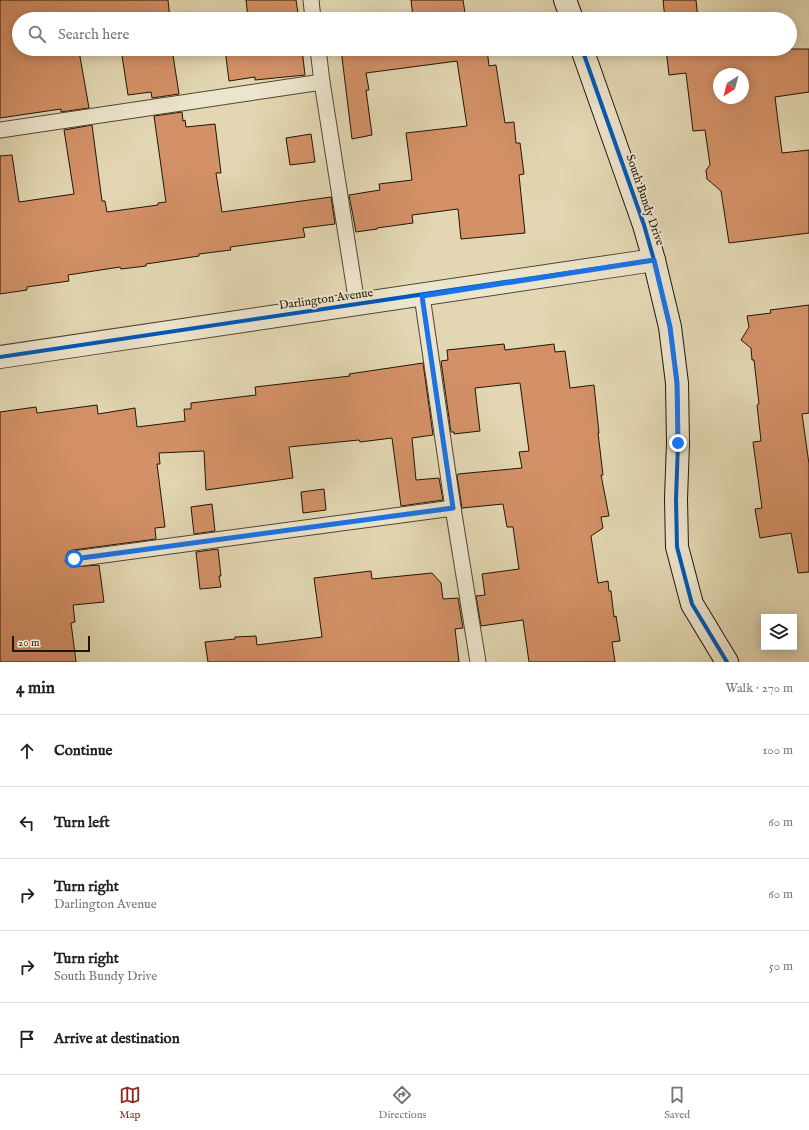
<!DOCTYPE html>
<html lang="en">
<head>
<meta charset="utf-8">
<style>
  body { margin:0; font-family:"IM FELL English",serif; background:#f6f6f6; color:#222 }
  .controls { position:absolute; right:12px; bottom:12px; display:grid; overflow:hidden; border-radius:0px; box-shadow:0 2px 10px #0003 }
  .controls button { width:36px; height:36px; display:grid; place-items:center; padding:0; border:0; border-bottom:1px solid #e0e0e0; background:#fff; color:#222; font:20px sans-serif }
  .compass { position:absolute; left:713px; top:68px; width:36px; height:36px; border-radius:50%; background:#fff; box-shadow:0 2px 10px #0003; rotate:216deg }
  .scale { position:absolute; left:12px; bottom:10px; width:78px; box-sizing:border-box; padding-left:4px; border:2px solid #1f1507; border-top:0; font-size:11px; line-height:14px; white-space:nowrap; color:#1f1507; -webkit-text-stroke:3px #ece5cd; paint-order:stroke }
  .stop { position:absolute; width:12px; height:12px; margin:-9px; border:3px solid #1a73e8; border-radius:50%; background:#fff }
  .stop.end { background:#1a73e8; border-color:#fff; box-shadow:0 1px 4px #0008 }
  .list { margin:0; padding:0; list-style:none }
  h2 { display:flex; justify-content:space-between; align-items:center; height:52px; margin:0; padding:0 16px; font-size:17px }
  h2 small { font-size:13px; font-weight:400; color:#767676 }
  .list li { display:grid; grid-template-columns:26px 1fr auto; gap:12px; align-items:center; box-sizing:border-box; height:72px; padding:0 16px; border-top:1px solid #e0e0e0 }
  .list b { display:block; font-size:15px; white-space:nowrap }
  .list p { margin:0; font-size:13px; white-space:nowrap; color:#767676 }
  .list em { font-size:13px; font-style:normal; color:#767676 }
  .icon { flex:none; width:22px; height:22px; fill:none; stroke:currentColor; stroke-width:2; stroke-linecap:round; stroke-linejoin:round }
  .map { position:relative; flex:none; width:809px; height:662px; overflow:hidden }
  .search { position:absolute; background:#fff; box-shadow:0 2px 10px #0003; left:12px; right:12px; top:12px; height:44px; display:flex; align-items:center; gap:10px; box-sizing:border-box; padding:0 14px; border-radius:22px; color:#767676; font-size:15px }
  .sheet { height:412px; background:#fff }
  nav { display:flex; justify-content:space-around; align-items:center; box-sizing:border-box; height:56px; border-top:1px solid #e0e0e0; background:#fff; font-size:11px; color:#767676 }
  nav a { display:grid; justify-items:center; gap:2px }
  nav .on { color:#8f2418 }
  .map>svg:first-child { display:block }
</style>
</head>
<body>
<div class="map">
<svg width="809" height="662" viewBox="0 0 809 662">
  <rect width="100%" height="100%" fill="#e2d7b2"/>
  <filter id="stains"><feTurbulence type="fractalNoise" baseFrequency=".005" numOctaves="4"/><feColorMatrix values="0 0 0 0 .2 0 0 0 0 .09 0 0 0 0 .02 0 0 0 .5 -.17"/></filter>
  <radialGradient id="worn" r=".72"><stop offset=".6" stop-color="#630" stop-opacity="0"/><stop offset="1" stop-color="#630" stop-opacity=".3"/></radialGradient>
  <g fill="#d49167" stroke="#1f1507" fill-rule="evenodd">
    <polygon points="0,0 168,0 170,19 19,19 19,49 97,49 79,51 89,108 61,112 61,109 0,118"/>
    <polygon points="246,0 296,0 299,19 248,19"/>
    <polygon points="411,0 463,0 466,19 398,19 413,17"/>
    <polygon points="663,0 696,0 698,19 665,19"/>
    <polygon points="747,14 748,19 709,19"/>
    <polygon points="121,49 172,49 179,94 152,98 151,92 128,95"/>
    <polygon points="225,49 302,49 305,75 255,80 255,77 229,81"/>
    <polygon points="341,49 487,49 489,66 496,65 505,123 514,122 516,143 520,143 524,174 519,175 525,233 461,239 458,209 412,215 413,223 377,228 377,229 356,232 349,195 380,190 379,184 412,180 406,133 467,126 457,61 366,73 369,90 366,90 372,135 352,139"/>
    <path d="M666 49H809V92L775 97 782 153 809 150V233L729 243 721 191 707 179 706 170 710 165 705 130 693 131 686 73 669 75ZM719 74H743V98H719Z"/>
    <polygon points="182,112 183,121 185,120 186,127 215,124 221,173 216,173 222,212 331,197 335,224 303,228 305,237 230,247 231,250 199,254 199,256 146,264 146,266 121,269 120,267 68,275 69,281 27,287 27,290 0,294 0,156 12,155 19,202 74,194 64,130 92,125 102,201 105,201 107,212 158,205 158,203 166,202 154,116"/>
    <polygon points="311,134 315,162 290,165 286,138"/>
    <polygon points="809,305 809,413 802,414 809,464 809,572 798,573 791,533 760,538 755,509 762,508 753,442 761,441 757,405 759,404 754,360 752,360 751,348 741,340 749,327 747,316 771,313 770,310"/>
    <polygon points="504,344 505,350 554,344 555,352 565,351 570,388 594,385 599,433 598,433 603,475 601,475 609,516 601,517 603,528 591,536 598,583 608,581 609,591 611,591 614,617 616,616 620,641 612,642 615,662 529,662 523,620 481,626 476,596 485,595 482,574 519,569 513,527 507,527 503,504 462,508 457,476 458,474 522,468 519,452 529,451 520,383 475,388 480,431 454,434 454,432 451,432 441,361 448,360 447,350"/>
    <polygon points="423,363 433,435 412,438 416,480 439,478 443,500 401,506 392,438 360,442 359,440 289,447 293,478 206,490 204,451 159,453 160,464 157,464 165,527 155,528 156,539 73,550 68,552 66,556 65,561 67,564 71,567 99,565 104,602 73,605 75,622 71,623 76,662 0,662 0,412 36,407 37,413 97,405 98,414 135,408 137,427 185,421 184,409 191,409 191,403 256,395 255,387 350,376 349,374"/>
    <polygon points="324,489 326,510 303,513 301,492"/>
    <polygon points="212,504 215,531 194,534 191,507"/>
    <polygon points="218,549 221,576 219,576 221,587 200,589 196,552"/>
    <polygon points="371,571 372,579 432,573 441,583 443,599 458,598 463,628 455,629 459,662 208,662 205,642 235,639 235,637 256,636 257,645 322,637 314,578"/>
  </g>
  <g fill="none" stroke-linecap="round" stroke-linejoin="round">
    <g stroke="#504632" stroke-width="17">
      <g id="lane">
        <polyline points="311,0 313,19"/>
        <polyline points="322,82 357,304"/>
        <polyline points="0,130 322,82 318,49"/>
        <polyline points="422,296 453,508 478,662"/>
        <polyline points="74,559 453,508"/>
      </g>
    </g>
    <g stroke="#504632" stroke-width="24">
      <polyline id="street" points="0,357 654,260"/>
    </g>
    <g stroke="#1f1507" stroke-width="24">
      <g id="secondary">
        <polyline points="565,0 572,19"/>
        <polyline points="582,49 644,225 654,260 670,327 677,383 678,443 676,499 677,547 692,604 727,662"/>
      </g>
    </g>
    <use href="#lane" stroke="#ece5cd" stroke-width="15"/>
    <use href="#street" stroke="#ece5cd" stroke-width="22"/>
    <use href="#secondary" stroke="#ece5cd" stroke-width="22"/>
    <g stroke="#ece5cd" stroke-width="6">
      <g id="cycleway">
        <polyline points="582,49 644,225 654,260 670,327 677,383 678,443 676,499 677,547 692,604 727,662"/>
        <polyline points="0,357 654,260"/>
      </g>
    </g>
    <use href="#cycleway" stroke="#0057b8" stroke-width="4"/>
  </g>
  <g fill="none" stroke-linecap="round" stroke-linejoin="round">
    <polyline stroke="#1a73e8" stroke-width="5" points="74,559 453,508 422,296 654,260 670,327 677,383 678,443"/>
  </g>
  <g text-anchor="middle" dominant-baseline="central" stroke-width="4" stroke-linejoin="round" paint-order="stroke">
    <g font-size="12" fill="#1f1507" stroke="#ece5cd">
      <text transform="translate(645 200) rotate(71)">South Bundy Drive</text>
      <text transform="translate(326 299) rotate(-8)">Darlington Avenue</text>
    </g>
  </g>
  <rect width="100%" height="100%" filter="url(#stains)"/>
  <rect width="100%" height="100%" fill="url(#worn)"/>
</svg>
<div class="controls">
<button><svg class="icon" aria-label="layers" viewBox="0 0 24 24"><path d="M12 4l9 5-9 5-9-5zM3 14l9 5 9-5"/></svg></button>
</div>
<svg class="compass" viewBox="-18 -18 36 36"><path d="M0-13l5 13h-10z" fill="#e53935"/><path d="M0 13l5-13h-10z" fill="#767676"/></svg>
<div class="scale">20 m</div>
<div class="stop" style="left:74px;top:559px"></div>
<div class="stop end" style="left:678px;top:443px"></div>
<div class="search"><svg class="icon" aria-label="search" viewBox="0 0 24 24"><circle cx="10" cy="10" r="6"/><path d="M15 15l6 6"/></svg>Search here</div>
</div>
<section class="sheet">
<h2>4 min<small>Walk · 270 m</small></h2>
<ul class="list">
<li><svg class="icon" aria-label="ahead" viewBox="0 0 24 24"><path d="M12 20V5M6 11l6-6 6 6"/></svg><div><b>Continue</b></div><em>100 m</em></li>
<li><svg class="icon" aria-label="left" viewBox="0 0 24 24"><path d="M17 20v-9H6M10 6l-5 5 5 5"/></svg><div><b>Turn left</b></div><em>60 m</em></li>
<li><svg class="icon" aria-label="right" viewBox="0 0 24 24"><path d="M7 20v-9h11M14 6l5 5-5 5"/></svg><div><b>Turn right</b><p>Darlington Avenue</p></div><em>60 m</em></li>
<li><svg class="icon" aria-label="right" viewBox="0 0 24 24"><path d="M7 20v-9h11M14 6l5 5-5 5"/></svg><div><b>Turn right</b><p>South Bundy Drive</p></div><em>50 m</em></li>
<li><svg class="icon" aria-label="arrive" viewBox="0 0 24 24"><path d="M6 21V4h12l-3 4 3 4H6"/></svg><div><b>Arrive at destination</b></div></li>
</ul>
</section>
<nav>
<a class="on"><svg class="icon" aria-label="map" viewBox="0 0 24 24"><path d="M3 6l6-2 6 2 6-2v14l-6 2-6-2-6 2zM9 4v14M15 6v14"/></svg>Map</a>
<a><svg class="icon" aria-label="directions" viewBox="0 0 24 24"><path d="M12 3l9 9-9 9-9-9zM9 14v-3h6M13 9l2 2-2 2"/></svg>Directions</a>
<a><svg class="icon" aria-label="saved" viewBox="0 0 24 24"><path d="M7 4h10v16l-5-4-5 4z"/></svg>Saved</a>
</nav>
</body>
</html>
